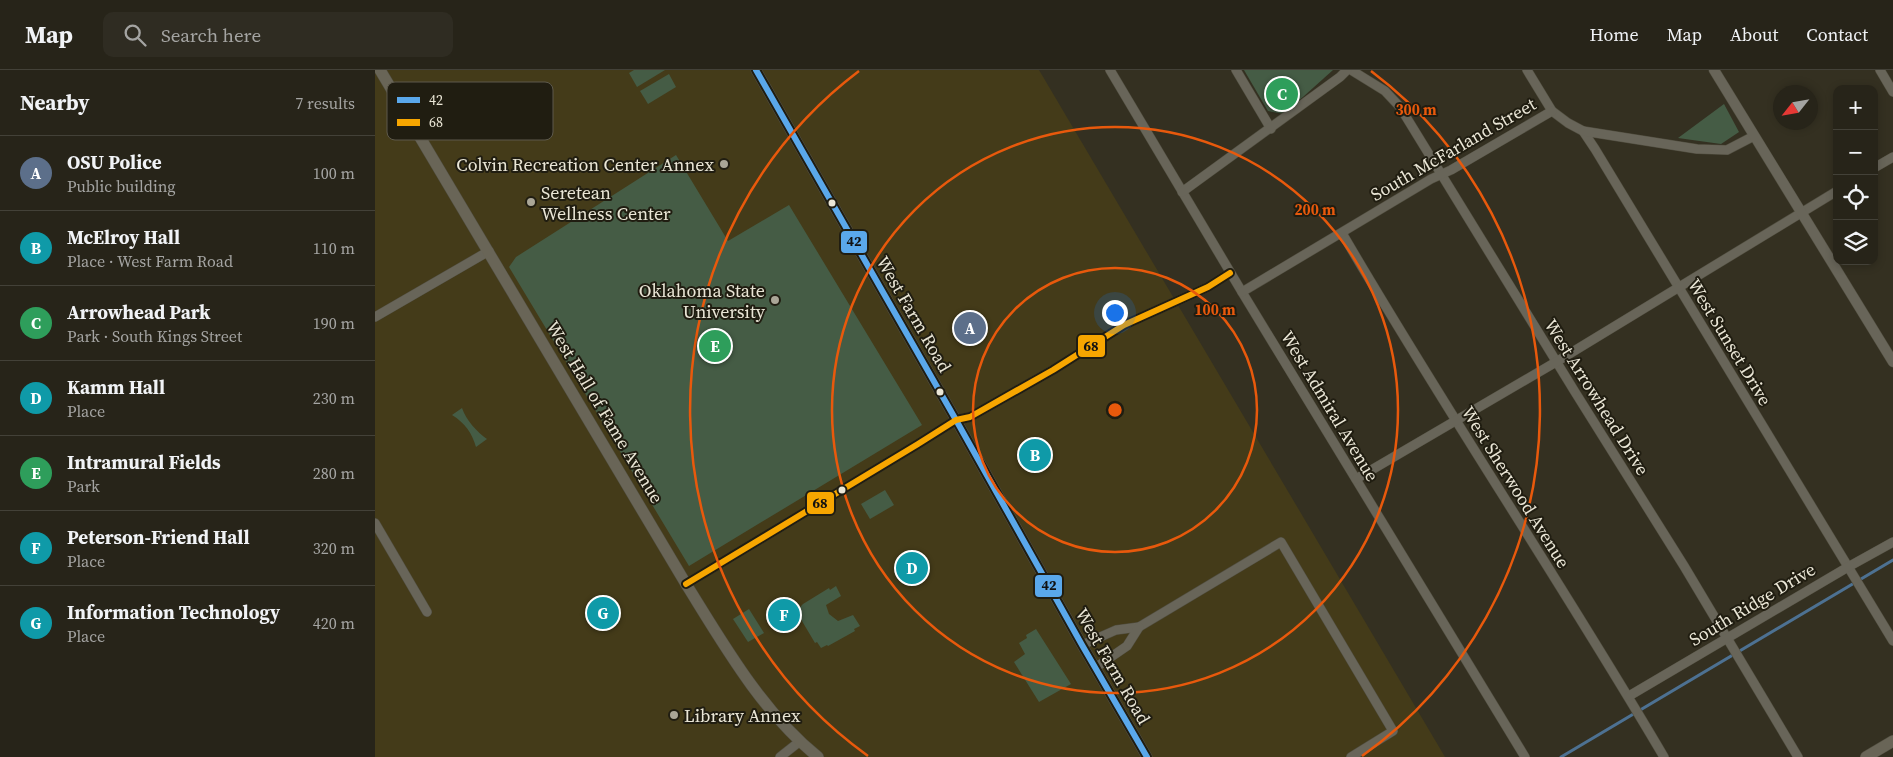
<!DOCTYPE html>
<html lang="en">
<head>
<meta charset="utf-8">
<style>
  body { margin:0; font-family:"Source Serif 4",serif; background:#2f2c22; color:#f1f3f6 }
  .controls { position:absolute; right:15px; top:15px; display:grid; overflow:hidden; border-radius:10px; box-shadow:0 2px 8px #0003 }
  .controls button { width:45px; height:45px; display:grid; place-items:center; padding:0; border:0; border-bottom:1px solid #434138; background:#272419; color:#f1f3f6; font:25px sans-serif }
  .compass { position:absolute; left:1398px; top:15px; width:45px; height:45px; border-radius:50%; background:#272419; box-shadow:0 2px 8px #0003; rotate:239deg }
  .you { position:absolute; left:739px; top:242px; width:18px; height:18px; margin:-12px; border:4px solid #fff; border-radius:50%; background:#1a73e8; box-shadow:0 0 0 8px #1a73e833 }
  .badge { display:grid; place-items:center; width:32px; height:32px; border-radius:50%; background:#aaa697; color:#fff; font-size:16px; font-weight:700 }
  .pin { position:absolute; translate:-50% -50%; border:2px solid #fff; box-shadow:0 1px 5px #0006 }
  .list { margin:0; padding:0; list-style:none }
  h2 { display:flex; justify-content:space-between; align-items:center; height:65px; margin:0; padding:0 20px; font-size:21px }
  h2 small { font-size:16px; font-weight:400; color:#a4a4a2 }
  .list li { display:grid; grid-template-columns:32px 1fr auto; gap:15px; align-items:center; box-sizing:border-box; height:75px; padding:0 20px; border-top:1px solid #434138 }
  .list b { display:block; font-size:19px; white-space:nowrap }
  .list p { margin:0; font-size:16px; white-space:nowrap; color:#a4a4a2 }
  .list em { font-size:16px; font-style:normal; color:#a4a4a2 }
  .icon { flex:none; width:28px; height:28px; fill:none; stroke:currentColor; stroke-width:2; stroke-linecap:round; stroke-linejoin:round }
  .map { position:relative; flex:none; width:1518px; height:687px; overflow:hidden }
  header { display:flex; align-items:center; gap:30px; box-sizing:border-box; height:70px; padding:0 25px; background:#272419; border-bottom:1px solid #434138 }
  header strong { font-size:24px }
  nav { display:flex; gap:28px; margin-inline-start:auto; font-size:18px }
  .search { width:350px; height:45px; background:#2f2c22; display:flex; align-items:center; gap:12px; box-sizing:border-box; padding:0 18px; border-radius:10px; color:#a4a4a2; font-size:19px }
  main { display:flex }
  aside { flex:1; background:#272419 }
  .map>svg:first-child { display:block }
</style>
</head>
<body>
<header>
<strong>Map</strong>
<div class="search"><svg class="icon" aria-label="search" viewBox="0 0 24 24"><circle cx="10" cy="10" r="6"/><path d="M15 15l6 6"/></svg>Search here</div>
<nav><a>Home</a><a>Map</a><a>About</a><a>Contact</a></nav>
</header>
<main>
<aside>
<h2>Nearby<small>7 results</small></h2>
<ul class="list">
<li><span class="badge" style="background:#5c6f8a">A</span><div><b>OSU Police</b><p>Public building</p></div><em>100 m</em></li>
<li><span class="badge" style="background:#0f9aa8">B</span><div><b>McElroy Hall</b><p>Place · West Farm Road</p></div><em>110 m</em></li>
<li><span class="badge" style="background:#2e9e5b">C</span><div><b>Arrowhead Park</b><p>Park · South Kings Street</p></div><em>190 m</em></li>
<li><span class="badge" style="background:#0f9aa8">D</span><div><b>Kamm Hall</b><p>Place</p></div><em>230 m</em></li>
<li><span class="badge" style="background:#2e9e5b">E</span><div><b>Intramural Fields</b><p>Park</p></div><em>280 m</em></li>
<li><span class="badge" style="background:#0f9aa8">F</span><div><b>Peterson-Friend Hall</b><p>Place</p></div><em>320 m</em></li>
<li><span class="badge" style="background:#0f9aa8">G</span><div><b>Information Technology</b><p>Place</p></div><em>420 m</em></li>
</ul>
</aside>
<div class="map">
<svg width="1518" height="687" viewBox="0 0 1518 687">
  <rect width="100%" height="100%" fill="#343021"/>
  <polygon fill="#443b19" points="0,0 664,0 1070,687 0,687"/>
  <g fill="#455c45">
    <polygon points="259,0 290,0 262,17 254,3"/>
    <polygon points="869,0 958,0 909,44 893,41"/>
    <polygon points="294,4 301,17 273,34 265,21"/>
    <polygon points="1349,34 1364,62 1346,74 1303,68"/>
    <polygon points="301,85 353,171 414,135 547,355 314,496 134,197 141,187"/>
    <path d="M87 338C91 350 102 362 112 369L101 377C97 363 90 353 77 345Z"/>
    <polygon points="510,420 519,435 495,449 486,434"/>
    <polygon points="461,516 466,526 451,535 454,544 463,551 478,545 485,556 479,559 480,561 453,576 452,575 446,578 442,572 440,573 424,546 422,540 428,534 454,518 455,520"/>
    <polygon points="374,539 389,563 373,572 358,549"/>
    <polygon points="661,559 696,614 664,632 639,592 650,584 644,573 652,568 651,565"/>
  </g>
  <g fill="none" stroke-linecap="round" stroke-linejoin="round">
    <polyline stroke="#4d7192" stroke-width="3" points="1186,687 1518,490"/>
    <g stroke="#504d3f" stroke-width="10">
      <g id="minor">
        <polyline points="735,0 867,222 1150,687"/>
        <polyline points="861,0 896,59"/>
        <polyline points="976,0 1010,21 1025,37 1200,322 1309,496 1423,687"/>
        <polyline points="1152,0 1177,41 1193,53 1208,61 1220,79 1518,571"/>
        <polyline points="1505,0 1518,22"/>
        <polyline points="1208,61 1322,79 1352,80 1379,66"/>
        <polyline points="1499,98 1518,87"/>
        <polyline points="807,122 965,7 972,0"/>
        <path d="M967 163C1070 340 1185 510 1289 687"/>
        <polyline points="867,222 1056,109 1076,100 1177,41"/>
        <polyline points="0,247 114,181"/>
        <polyline points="981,409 1181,292 1462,121"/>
        <polyline points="0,453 52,542"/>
        <polyline points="311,514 543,374 581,350 595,347 678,300 749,255 833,217 855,203"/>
        <polyline points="707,575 741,560 764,557 906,472 1018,661 976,687"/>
        <polyline points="720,598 752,576 764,557"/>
        <polyline points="1254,626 1473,497 1518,472"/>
        <polyline points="405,687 424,672"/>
      </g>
    </g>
    <g stroke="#504d3f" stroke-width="11">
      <g id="tertiary">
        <polyline points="381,0 581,350 707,575 772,687"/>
        <polyline points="1339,0 1518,292"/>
      </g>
    </g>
    <g stroke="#504d3f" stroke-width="12">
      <g id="secondary">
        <path d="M5 0 311 514C349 575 387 642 443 687"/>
        <polyline points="1491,687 1518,671"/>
      </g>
    </g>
    <use href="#minor" stroke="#686559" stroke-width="9"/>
    <use href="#tertiary" stroke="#686559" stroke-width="10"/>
    <use href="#secondary" stroke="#696557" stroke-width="11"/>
    <g stroke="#201d11" stroke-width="10">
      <polyline id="bus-1" points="381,0 581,350 707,575 772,687"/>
    </g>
    <g stroke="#201d11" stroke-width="10">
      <polyline id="bus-2" points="311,514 543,374 581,350 595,347 678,300 749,255 833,217 855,203"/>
    </g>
    <use href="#bus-1" stroke="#5aa8eb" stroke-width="6"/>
    <use href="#bus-2" stroke="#f7a600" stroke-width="6"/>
  </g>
  <g fill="none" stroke="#e8590c" stroke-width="2.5">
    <circle cx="740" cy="340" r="142"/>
    <circle cx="740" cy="340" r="283"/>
    <path d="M493 686A425 425 0 0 1 484 1M996 1A425 425 0 0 1 987 686"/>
  </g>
  <g fill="#aaa697" stroke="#201d11" stroke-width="2">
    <circle cx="349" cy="94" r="5"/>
    <circle cx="156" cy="132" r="5"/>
    <circle cx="400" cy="230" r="5"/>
    <circle cx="299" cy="645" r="5"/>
  </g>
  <g fill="#eae6d6" stroke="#201d11" stroke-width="2">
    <circle cx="457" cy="133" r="4.5"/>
    <circle cx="565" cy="322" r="4.5"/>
    <circle cx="467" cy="420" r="4.5"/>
  </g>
  <g text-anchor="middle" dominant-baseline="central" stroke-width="4" stroke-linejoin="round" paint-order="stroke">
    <g font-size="18" fill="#eae6d6" stroke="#201d11">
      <text transform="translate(1078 79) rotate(-30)">South McFarland Street</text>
      <text transform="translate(539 244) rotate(60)">West Farm Road</text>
      <text transform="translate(1355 272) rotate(59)">West Sunset Drive</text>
      <text transform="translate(1222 327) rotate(58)">West Arrowhead Drive</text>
      <text transform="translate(955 336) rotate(59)">West Admiral Avenue</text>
      <text transform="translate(230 342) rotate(59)">West Hall of Fame Avenue</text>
      <text transform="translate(1141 417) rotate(58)">West Sherwood Avenue</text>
      <text transform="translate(1377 534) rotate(-31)">South Ridge Drive</text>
      <text transform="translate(738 596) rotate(60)">West Farm Road</text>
    </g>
    <g font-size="18" fill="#eae6d6" stroke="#201d11" text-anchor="end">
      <text x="339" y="94">Colvin Recreation Center Annex</text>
      <text x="166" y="122" text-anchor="start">Seretean<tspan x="166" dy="21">Wellness Center</tspan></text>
      <text x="390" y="220">Oklahoma State<tspan x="390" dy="21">University</tspan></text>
      <text x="309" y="645" text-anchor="start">Library Annex</text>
    </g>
  </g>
  <rect x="12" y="12" width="166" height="58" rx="8" fill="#201d11" stroke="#5d594c" stroke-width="1"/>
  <rect x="22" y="27" width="23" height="6" fill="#5aa8eb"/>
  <rect x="22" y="49" width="23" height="7" fill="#f7a600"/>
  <g font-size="14" fill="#eae6d6">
    <text x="54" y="35">42</text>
    <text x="54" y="57">68</text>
  </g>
  <circle cx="740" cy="340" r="8" fill="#e8590c" stroke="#201d11" stroke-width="2.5"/>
  <g font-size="15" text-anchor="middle" font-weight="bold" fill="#e8590c" stroke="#201d11" stroke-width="4" stroke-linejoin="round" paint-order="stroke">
    <text x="1041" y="45">300 m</text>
    <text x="940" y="145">200 m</text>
    <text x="840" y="245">100 m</text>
  </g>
  <g stroke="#201d11" stroke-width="2">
    <rect x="465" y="160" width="28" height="24" rx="5" fill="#5aa8eb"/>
    <rect x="702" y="264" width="29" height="24" rx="5" fill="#f7a600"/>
    <rect x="431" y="421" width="29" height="24" rx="5" fill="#f7a600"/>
    <rect x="659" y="504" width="29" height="24" rx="5" fill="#5aa8eb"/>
  </g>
  <g font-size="14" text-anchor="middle" font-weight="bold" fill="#111">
    <text x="479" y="176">42</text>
    <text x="716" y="281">68</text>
    <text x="445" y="438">68</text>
    <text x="674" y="520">42</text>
  </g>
</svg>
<div class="controls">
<button>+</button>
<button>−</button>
<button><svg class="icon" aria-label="locate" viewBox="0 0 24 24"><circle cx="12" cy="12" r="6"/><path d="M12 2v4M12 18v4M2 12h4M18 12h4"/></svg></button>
<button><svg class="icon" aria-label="layers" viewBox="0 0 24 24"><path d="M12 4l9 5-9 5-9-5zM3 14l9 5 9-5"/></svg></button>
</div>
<svg class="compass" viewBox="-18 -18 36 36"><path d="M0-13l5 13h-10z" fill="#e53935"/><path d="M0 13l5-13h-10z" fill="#a4a4a2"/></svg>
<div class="you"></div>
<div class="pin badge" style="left:595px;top:258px;background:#5c6f8a">A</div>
<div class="pin badge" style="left:660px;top:385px;background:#0f9aa8">B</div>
<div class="pin badge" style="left:907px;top:24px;background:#2e9e5b">C</div>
<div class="pin badge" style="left:537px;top:498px;background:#0f9aa8">D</div>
<div class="pin badge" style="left:340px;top:276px;background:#2e9e5b">E</div>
<div class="pin badge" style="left:409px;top:545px;background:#0f9aa8">F</div>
<div class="pin badge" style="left:228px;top:543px;background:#0f9aa8">G</div>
</div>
</main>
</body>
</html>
